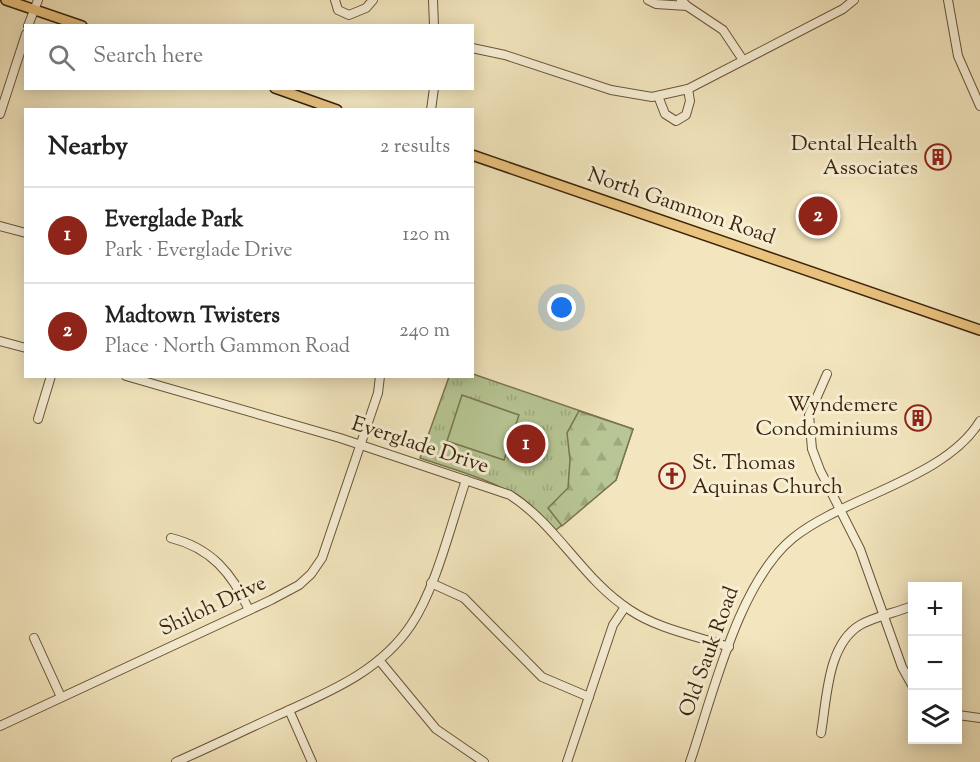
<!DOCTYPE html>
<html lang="en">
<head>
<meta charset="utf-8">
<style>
  body { margin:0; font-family:"Sorts Mill Goudy",serif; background:#f6f6f6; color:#222 }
  .controls { position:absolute; right:18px; bottom:18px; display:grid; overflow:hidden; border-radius:0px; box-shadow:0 3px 15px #0003 }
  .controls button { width:54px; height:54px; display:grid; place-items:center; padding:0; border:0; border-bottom:2px solid #e0e0e0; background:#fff; color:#222; font:30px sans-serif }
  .you { position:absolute; left:562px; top:308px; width:21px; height:21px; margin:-15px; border:4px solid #fff; border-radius:50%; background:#1a73e8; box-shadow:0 0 0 9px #1a73e833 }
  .badge { display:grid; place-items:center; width:39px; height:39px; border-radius:50%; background:#8f2418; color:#fff; font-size:20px; font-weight:700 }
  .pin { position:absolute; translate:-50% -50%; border:3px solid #fff; box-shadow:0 2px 6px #0006 }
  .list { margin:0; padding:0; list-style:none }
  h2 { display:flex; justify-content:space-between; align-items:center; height:78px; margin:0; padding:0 24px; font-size:26px }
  h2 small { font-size:20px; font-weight:400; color:#767676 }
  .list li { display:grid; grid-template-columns:39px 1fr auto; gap:18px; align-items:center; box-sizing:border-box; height:96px; padding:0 24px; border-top:2px solid #e0e0e0 }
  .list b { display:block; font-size:22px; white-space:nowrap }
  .list p { margin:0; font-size:20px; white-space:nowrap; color:#767676 }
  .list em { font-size:20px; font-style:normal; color:#767676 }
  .icon { flex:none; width:33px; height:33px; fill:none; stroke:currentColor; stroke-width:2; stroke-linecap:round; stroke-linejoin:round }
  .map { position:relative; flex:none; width:980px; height:762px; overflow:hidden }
  .search { position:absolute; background:#fff; box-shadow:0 3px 15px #0003; left:24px; top:24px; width:450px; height:66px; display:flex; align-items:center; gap:15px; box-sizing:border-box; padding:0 21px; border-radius:0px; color:#767676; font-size:22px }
  .panel { position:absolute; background:#fff; box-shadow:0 3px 15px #0003; left:24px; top:108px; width:450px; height:270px; border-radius:0px }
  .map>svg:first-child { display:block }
</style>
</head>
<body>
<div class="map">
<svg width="980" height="762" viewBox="0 0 980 762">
  <defs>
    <pattern id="grass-tufts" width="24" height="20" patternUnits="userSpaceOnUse" patternTransform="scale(1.5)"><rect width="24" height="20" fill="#b7c694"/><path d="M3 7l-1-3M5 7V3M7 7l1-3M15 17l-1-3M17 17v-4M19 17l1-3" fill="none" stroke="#9eaa7e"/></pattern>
    <pattern id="forest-firs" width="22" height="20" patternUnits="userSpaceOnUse" patternTransform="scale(1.5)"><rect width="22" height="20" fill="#b7c694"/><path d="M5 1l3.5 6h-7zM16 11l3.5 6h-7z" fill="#9eaa7e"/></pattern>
  </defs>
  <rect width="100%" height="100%" fill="#f3e6be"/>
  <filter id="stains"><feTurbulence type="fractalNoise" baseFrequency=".00333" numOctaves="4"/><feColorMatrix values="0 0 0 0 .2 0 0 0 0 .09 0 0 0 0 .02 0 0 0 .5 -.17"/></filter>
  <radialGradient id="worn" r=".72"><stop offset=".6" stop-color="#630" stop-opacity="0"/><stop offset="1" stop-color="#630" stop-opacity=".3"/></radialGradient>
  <path fill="url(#grass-tufts)" stroke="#7a7550" stroke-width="1.5" d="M473 374 633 429 616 480 556 530C515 484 476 477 420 458L449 377Z"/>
  <polygon fill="url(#forest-firs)" stroke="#7a7550" stroke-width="1.5" points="579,411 633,429 616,480 562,526 548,508 568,488 570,460 567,433"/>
  <polygon fill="#b7c694" stroke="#7a7550" stroke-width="1.5" points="462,395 519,415 504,460 447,441"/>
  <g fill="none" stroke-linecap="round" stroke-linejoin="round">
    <g stroke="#6a5438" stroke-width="10">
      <g id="minor">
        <polyline points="335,0 338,10 349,15 366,8 373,0"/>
        <polyline points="433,0 434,26"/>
        <polyline points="648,0 656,4 687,6 681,0"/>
        <polyline points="948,0 958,56 980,106"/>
        <polyline points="687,6 723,30 743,60"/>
        <polyline points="28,26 38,0"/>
        <polyline points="472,48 505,55 611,90 652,97 688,89 843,9 854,0"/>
        <polyline points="658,96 665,114 676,121 686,115 690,101 688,89"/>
        <polyline points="431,110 434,88"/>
        <polyline points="0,114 26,34"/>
        <polyline points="0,226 26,233"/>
        <polyline points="0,341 26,348"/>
        <polyline points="827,374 809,415 812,449 820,470 860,549 902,667 912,685"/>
        <path d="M126 376 340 438 510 495C557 525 583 580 630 610 658 629 697 636 729 647"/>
        <polyline points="38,419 51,376"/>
        <path d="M171 538C211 548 232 573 249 610"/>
        <polyline points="431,583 464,598 542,677 589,697"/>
        <polyline points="34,638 61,697"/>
        <polyline points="379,660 436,729 484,762"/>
        <polyline points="289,710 312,762"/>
        <polyline points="958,715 980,718"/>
        <polyline points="0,726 271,600 299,585 311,574 322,558 378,393 380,376"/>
        <path d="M821 733C827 699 827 645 860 625 876 616 895 613 912 606"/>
        <path d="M176 762C210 747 243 731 276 716 326 693 379 673 411 625 436 588 451 524 466 480"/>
        <polyline points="567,762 613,625 625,607"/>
        <path d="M690 762C713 695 738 583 793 538 845 496 945 479 980 421"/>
      </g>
    </g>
    <g stroke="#3c240b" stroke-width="12">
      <g id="major">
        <polyline points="6,0 82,26"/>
        <polyline points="275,88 337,110"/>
        <polyline points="472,155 980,330"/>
      </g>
    </g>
    <use href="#minor" stroke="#f7efd5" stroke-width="8"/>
    <use href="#major" stroke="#eac37f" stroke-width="9"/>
  </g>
  <defs>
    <g id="building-ring" transform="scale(1.35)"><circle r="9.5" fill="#f7efd5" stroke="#8f2418" stroke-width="1.5"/><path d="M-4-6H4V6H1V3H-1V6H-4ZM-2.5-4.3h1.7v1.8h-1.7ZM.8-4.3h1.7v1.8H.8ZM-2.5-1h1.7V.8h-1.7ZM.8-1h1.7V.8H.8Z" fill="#8f2418"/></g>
    <g id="church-ring" transform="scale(1.35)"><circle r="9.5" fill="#f7efd5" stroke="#8f2418" stroke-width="1.5"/><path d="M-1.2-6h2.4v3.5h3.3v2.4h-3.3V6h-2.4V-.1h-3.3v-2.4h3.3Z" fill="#8f2418"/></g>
  </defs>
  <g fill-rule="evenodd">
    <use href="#building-ring" x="938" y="157"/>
    <use href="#building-ring" x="918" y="418"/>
    <use href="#church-ring" x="672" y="476"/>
  </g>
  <g text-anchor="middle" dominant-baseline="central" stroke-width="6" stroke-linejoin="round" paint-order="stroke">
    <g font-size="21" fill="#3c240b" stroke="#f7efd5" text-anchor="end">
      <text x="918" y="145">Dental Health<tspan x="918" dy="24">Associates</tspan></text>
      <text x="898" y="406">Wyndemere<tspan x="898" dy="24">Condominiums</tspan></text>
      <text x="692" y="464" text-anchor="start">St. Thomas<tspan x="692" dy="24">Aquinas Church</tspan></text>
    </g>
    <g font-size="21" fill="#3c240b" stroke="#f7efd5">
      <text transform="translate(681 207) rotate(19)">North Gammon Road</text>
      <text transform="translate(420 446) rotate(18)">Everglade Drive</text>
      <text transform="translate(213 607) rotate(-25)">Shiloh Drive</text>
      <text transform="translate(710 652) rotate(-70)">Old Sauk Road</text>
    </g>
  </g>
  <rect width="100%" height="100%" filter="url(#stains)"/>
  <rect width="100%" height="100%" fill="url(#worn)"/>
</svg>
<div class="controls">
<button>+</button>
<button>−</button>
<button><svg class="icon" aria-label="layers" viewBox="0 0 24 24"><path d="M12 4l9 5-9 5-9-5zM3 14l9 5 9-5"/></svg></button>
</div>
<div class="you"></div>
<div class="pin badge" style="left:526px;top:444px">1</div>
<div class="pin badge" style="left:818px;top:216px">2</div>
<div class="search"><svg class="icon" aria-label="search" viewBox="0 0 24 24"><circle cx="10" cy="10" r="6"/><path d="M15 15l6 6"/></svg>Search here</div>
<section class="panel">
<h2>Nearby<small>2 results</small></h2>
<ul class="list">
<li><span class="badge">1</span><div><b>Everglade Park</b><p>Park · Everglade Drive</p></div><em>120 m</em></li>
<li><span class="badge">2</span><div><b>Madtown Twisters</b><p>Place · North Gammon Road</p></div><em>240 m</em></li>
</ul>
</section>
</div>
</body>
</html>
